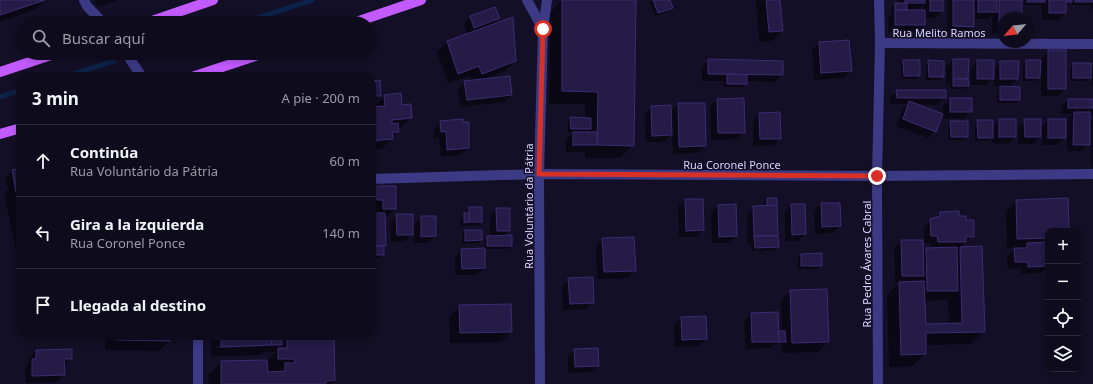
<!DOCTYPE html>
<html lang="es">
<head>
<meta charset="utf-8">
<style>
  body { margin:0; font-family:"Noto Sans",sans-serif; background:#171425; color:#f1f3f6 }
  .controls { position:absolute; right:12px; bottom:12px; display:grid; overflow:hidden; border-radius:8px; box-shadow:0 2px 6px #0003 }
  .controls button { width:36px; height:36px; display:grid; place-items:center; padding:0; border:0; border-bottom:1px solid #2e2b3b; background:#0e0b1c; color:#f1f3f6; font:20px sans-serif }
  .compass { position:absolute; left:997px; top:12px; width:36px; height:36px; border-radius:50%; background:#0e0b1c; box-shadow:0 2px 6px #0003; rotate:242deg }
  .stop { position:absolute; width:12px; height:12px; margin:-9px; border:3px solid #d93025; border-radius:50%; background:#fff }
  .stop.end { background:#d93025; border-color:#fff; box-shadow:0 1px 4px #0008 }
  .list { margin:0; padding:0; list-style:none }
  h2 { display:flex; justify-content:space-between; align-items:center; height:52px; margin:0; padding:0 16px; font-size:17px }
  h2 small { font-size:13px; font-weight:400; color:#9b9ba3 }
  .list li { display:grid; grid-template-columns:26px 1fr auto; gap:12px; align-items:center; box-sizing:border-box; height:72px; padding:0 16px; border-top:1px solid #2e2b3b }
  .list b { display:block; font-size:15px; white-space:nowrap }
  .list p { margin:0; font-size:13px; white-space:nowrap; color:#9b9ba3 }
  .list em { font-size:13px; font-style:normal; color:#9b9ba3 }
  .icon { flex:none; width:22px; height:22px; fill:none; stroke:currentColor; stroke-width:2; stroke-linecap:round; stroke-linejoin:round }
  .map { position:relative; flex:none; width:1093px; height:384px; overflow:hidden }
  .search { position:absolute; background:#0e0b1c; box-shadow:0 2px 6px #0003; left:16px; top:16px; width:360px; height:44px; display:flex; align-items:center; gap:10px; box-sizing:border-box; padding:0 14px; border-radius:22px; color:#9b9ba3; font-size:15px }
  .panel { position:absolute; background:#0e0b1c; box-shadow:0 2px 6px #0003; left:16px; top:72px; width:360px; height:268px; border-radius:16px }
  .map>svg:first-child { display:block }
</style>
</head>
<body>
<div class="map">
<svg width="1093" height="384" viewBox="0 0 1093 384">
  <rect width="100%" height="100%" fill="#130f26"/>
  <g fill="#0007" fill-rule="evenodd">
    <polygon points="0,0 45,0 36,9 0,22"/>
    <polygon points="95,0 118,0 97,7"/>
    <polygon points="562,0 635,0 633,145 620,158 585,158 585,152 566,152 566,140 574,132 568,132 568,122 571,118 585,119 585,104 549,104 550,13"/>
    <polygon points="653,0 669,0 672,8 668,11 655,16 650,3"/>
    <polygon points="756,0 779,0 782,31 772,41 759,42"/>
    <path d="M898 0H942V11L935 18H924V25L917 32H888V18L893 13H892V7L895 4H898ZM923 4V11H916Z"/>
    <path d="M947 0H1021V18H1003V33H992V15L989 19H973V26L966 33H947ZM973 11H990V13H973Z"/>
    <polygon points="1024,0 1072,0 1065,7 1065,13 1058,20 1042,20 1042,5 1024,5"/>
    <polygon points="1072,0 1093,0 1093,9 1091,9 1091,3 1090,5 1072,5"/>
    <polygon points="471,17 498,18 489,27 515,61 505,71 484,79 511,95 504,102 460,107 458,89 465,82 471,81 469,76 448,83 437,52 447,42 468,35 464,24"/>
    <polygon points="848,41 851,71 844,78 814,80 812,50 819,43"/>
    <polygon points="1048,51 1065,89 1058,96 1041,96 1041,76 1036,81 1023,81 1023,64 1027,61 1041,61 1041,58"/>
    <polygon points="709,60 782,75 775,82 746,81 742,87 724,87 724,81 702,81 702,68"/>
    <polygon points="953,60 968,86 964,89 950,89 950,85 946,85 946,67"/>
    <polygon points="904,61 919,76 916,79 901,79 901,64"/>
    <polygon points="929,61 943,77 940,80 926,80 926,65"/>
    <polygon points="978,61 993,70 1001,62 1017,79 1009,87 1019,100 1016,103 997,103 997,91 1002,86 994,86 994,77 986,85 971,85 971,68"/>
    <polygon points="1073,64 1090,77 1087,81 1070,81 1070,68"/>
    <polygon points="1093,69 1093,86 1092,86 1092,70"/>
    <polygon points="371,82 380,95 377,99 371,99"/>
    <polygon points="897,91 945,98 938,105 916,104 935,131 928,138 896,126 903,109 907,104 890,104 890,98"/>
    <polygon points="384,96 401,106 411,118 401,128 398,128 398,131 382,149 371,150 371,108 374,107"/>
    <polygon points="950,99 971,111 964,119 943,118 943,106"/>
    <polygon points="717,100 744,132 737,139 711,140 710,107"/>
    <polygon points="1068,100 1093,100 1093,114 1089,114 1089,144 1082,151 1067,151 1067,120 1073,114 1062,114 1061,107"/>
    <polygon points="678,104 704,104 705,146 698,153 673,154 672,134 664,142 646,142 645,114 652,107 670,113"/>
    <polygon points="760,113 780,138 773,145 753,146 753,121"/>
    <polygon points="1093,119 1093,167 1091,167 1091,121"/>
    <polygon points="999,120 1015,136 1008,144 992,143 992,138 989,141 975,141 975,124 978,121 992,127"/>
    <polygon points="1025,120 1040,128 1049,120 1065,138 1058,145 1042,145 1042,135 1033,144 1018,144 1018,127"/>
    <polygon points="441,122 468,148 461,155 441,156 439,138 434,138 434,129"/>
    <polygon points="951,122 967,137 964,140 948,140 948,126"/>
    <polygon points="21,169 21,266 19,266 4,193 8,189 5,178 12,171"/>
    <polygon points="377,187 395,209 388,216 384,216 385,246 383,255 379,258 371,258 371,214 376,214 376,206 371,207 371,194"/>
    <polygon points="767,199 776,199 778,247 774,250 752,251 751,243 747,243 747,214 754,207 764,207 764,203"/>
    <polygon points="685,200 702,200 703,230 696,237 679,237 678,207"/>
    <polygon points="1017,201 1068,231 1048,231 1048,267 1041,273 1021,274 1021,268 1008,269 1007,256 1015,248 1007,249 1006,211"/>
    <polygon points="821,204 840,226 833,233 815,234 814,211"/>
    <polygon points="792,205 804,205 805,234 798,241 785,241 785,212"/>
    <polygon points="718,206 736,236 729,243 712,243 711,213"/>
    <polygon points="469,208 481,208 481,222 478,225 461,226 461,218 466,214 466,211"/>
    <polygon points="497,209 509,231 504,237 511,245 508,249 484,249 484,240 490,237 490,216"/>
    <path d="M941 213 958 217 965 221 973 236 959 248 981 247 984 331 971 344 925 345V353L913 366 889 367 887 295 899 283H895L894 248 901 241 922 253 926 249H931V243H924V227ZM948 299 949 324 925 325 924 301 947 300Z"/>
    <polygon points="397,215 412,226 421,217 435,236 428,243 414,243 414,232 405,241 391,242 390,222"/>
    <polygon points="466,231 481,240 478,243 462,244 462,234"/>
    <polygon points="603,239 635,270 628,278 597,279 596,246"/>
    <polygon points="462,250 484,268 477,275 455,275 455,257"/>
    <polygon points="801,255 821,265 817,269 798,269 798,258"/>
    <polygon points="569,279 593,302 586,309 563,310 562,286"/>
    <polygon points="791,291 828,342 818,352 782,353 780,334 778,334 778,345 774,345 771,348 746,349 744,321 752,314 777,333 782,332 781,301"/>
    <polygon points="460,306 511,332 501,342 450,343 449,317"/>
    <polygon points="681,318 706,339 699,346 675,347 674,325"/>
    <polygon points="106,335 169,335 169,341 159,351 105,350"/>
    <path d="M211 335H333L334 380 330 384H209L208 375 221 362 266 361 276 352H263L260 355 211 356ZM262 345V347L216 348V346Z"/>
    <polygon points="575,350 598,365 591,372 568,373 568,357"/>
    <polygon points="36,351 71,358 63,366 64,375 57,382 26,383 25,367 29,363 29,358"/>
  </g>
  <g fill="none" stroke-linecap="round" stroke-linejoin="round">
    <g stroke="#0c2248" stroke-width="5">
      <polyline points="241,23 313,0"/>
      <polyline points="64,77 114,61"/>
      <polyline points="0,97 21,90"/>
    </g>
  </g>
  <g fill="#241b47" stroke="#3b2d73">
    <polygon points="0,0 45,0 0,15"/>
    <polygon points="562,0 636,0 634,146 597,145 598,92 562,91"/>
    <polygon points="653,0 670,0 673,8 658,13"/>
    <polygon points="766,0 780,0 783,31 769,32"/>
    <rect x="905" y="0" width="20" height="3"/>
    <rect x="930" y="0" width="13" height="11"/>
    <polygon points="953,0 974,0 974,27 953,26"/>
    <rect x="978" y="0" width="19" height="12"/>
    <polygon points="999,0 1022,0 1022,18 1003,18 1003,27 999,27"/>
    <rect x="1027" y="0" width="18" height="2"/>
    <polygon points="1049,0 1072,0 1072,2 1066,2 1066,13 1049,13"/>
    <rect x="1075" y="0" width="18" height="2"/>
    <rect x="895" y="3" width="12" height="7"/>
    <polygon points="495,7 500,18 474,28 470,16"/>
    <rect x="895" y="10" width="30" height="15"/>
    <polygon points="513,17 516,61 482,74 479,66 458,74 447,41"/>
    <polygon points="849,40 852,71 821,73 819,42"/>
    <rect x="1048" y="50" width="18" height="39"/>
    <polygon points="708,59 783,61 783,75 708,74"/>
    <polygon points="953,59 969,59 968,79 953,79"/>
    <polygon points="903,60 920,60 920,76 904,76"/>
    <polygon points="928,60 944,61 944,77 929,77"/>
    <rect x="977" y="60" width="17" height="19"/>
    <polygon points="1026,60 1041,60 1040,78 1026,78"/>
    <polygon points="1000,61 1019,61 1018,79 1000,79"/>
    <rect x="1073" y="63" width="18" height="15"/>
    <polygon points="727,74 747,75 747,84 727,84"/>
    <polygon points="510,76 512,95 467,100 464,81"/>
    <polygon points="953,79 968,79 969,86 953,86"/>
    <polygon points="380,80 381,96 371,96 371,81"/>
    <polygon points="1000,86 1020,87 1020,100 1000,100"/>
    <polygon points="896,90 946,90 946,98 897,98"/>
    <polygon points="401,93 402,105 411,104 412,118 392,120 392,124 398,123 399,132 393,132 393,139 371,141 371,107 385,106 384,95"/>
    <polygon points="744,98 745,133 718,133 717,99"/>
    <rect x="950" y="98" width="22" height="14"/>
    <rect x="1068" y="99" width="25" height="9"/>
    <polygon points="909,101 943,114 936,132 903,119"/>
    <polygon points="678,103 705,103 706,146 679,147"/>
    <polygon points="671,105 672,135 652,136 651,106"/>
    <polygon points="780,112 781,139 760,139 759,113"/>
    <polygon points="1074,112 1090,112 1090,145 1073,145"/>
    <polygon points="570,117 591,118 591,129 571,129"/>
    <polygon points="463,119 463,122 469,122 469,148 447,150 446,131 441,132 440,121"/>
    <rect x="999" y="119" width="17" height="18"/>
    <polygon points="1024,119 1041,119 1041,137 1025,137"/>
    <rect x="1048" y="119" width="18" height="19"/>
    <polygon points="977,120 993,120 993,138 978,138"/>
    <polygon points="950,121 968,121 968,137 951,137"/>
    <rect x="573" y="132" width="24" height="13"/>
    <polygon points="21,168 21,180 14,181 12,170"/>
    <polygon points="21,180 21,215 14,182"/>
    <polygon points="377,186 396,186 396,209 383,209 383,200 377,200"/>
    <polygon points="767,198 777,198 777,205 767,206"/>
    <polygon points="1068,198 1069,231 1048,231 1048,238 1017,239 1016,200"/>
    <polygon points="685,199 703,199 704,230 686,231"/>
    <polygon points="821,203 840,203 841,226 822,227"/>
    <polygon points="736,204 737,236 719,237 718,205"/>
    <polygon points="791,204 805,204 806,234 792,235"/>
    <polygon points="777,205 778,236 754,236 753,206"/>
    <rect x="469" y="207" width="13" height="15"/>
    <polygon points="496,208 510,208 510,231 497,231"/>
    <polygon points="959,211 959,216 966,216 966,220 974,220 974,237 966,237 966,242 938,242 937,236 931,236 930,219 940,216 940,212"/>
    <polygon points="371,213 374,213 375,227 373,226 373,230 371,230"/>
    <polygon points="374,213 385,213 386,246 373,246"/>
    <polygon points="464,213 469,213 469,222 464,223"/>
    <polygon points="396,214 413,214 413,235 397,235"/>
    <polygon points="421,216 436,216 436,236 421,237"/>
    <polygon points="465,230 482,230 482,240 465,241"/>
    <polygon points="512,235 512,246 487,246 487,236"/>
    <polygon points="754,236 778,236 779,247 755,248"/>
    <polygon points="634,237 636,271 604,272 602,238"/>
    <polygon points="901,240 923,240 924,276 902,276"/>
    <polygon points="1048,242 1048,266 1028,267 1028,262 1015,262 1014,248 1027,248 1027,243"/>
    <polygon points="373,246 384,246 384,255 374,255"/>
    <polygon points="982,246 985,332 926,333 926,354 901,355 899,282 924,281 926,324 962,323 960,247"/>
    <polygon points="957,247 958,291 927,291 926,248"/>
    <polygon points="485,248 485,268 462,269 461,249"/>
    <polygon points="822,253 822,266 801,266 801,254"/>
    <polygon points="593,277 594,303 570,304 568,278"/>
    <polygon points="827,289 829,342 792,343 790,290"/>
    <polygon points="511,304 512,332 460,333 459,305"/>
    <polygon points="778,312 779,342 752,342 751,313"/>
    <polygon points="706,316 707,339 682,340 681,317"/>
    <polygon points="778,331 785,331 786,342 779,342"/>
    <polygon points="115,335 170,335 170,341 115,340"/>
    <polygon points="221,335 271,335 272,345 221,347"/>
    <polygon points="271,335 282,335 282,345 272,345"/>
    <polygon points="287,335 334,335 335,380 326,381 326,384 221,384 221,361 267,360 268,372 285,371 285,363 295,363 294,359 278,359 278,348 287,348"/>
    <polygon points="598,348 599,366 575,367 574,349"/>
    <polygon points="72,349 72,359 64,359 65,375 32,376 32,359 36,359 36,350"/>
  </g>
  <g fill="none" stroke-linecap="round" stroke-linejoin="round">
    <g stroke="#3d3a85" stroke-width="10">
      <polyline points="84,0 87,6 103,23"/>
      <polyline points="527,0 543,29"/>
      <polyline points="880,43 1093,44"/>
      <polyline points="126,53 142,77"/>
      <polyline points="371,179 539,174 877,176 1093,174"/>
      <polyline points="198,335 198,384"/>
      <polyline points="540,384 539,174 543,29 547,0"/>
      <polyline points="878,384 877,176 880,43 879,0"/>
    </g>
    <g stroke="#c25bff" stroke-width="10">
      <polyline points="146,23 213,0"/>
      <polyline points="353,23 421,0"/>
      <polyline points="0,72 57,53"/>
      <polyline points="192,77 264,53"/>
      <polyline points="0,134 21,128"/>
    </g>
  </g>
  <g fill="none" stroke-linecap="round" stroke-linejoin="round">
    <polyline stroke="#d93025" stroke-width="5" points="543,29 539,174 877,176"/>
  </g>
  <g text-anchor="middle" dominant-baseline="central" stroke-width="3" stroke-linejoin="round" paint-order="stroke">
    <g font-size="11" fill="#d9d4ff" stroke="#130f26">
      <text x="939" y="32">Rua Melito Ramos</text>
      <text x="732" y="164">Rua Coronel Ponce</text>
      <text transform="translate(528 206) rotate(-90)">Rua Voluntário da Pátria</text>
      <text transform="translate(866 264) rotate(-90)">Rua Pedro Ávares Cabral</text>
    </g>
  </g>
</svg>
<div class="controls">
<button>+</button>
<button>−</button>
<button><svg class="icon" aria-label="locate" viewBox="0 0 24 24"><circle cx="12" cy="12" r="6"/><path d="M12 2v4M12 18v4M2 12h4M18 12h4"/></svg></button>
<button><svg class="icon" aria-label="layers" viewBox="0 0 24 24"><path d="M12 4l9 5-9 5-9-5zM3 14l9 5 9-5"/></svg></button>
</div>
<svg class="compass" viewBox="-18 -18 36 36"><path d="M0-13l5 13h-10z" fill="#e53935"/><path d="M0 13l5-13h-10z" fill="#9b9ba3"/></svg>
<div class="stop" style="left:543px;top:29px"></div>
<div class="stop end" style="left:877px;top:176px"></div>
<div class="search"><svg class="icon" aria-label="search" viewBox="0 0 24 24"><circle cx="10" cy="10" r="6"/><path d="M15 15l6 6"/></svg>Buscar aquí</div>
<section class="panel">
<h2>3 min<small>A pie · 200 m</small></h2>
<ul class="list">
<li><svg class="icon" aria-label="ahead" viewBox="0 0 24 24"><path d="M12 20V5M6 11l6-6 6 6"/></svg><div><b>Continúa</b><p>Rua Voluntário da Pátria</p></div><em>60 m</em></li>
<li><svg class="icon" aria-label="left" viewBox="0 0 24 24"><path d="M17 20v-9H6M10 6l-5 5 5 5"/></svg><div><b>Gira a la izquierda</b><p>Rua Coronel Ponce</p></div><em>140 m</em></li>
<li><svg class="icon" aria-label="arrive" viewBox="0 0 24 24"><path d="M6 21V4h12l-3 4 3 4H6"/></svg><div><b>Llegada al destino</b></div></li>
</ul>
</section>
</div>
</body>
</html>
